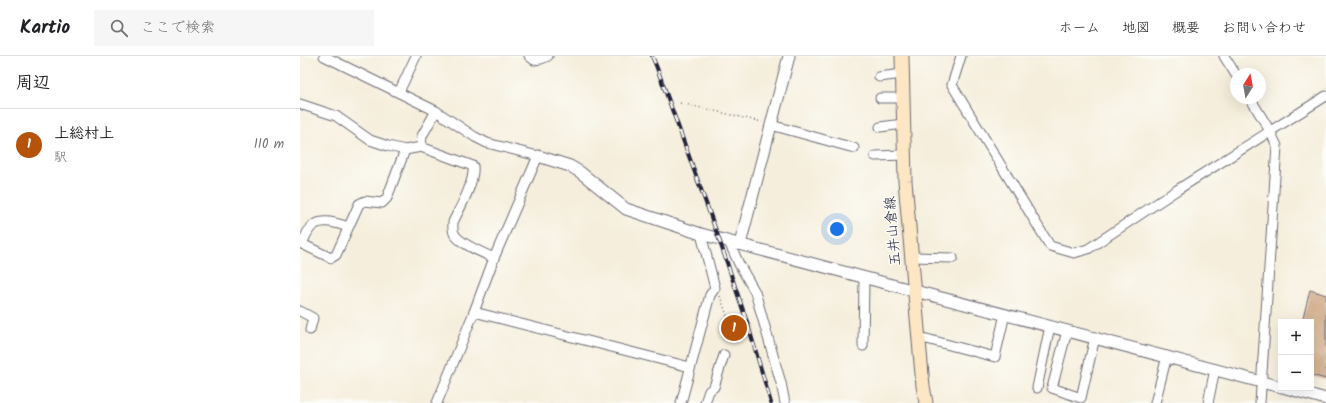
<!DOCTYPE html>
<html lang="ja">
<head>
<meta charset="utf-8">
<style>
  body { margin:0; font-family:Kalam,"Klee One",sans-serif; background:#f6f6f6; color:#202124 }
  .controls { position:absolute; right:12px; bottom:12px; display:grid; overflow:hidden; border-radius:0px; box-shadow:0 4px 16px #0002 }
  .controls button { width:36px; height:36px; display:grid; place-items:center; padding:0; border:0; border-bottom:1px solid #e0e0e0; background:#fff; color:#202124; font:20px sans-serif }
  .compass { position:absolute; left:930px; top:12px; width:36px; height:36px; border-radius:50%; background:#fff; box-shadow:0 4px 16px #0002; rotate:11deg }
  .you { position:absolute; left:537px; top:173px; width:14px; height:14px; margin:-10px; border:3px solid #fff; border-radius:50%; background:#1a73e8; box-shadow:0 0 0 6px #1a73e833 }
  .badge { display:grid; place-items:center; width:26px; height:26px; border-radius:50%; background:#b45309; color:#fff; font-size:13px; font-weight:700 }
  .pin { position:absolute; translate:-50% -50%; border:2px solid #fff; box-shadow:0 1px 4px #0006 }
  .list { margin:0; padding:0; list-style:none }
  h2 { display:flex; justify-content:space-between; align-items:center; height:52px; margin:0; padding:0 16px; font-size:17px }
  h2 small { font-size:13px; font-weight:400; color:#757577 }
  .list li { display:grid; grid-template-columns:26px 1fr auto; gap:12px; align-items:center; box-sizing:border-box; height:72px; padding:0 16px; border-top:1px solid #e0e0e0 }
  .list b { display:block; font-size:15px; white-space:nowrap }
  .list p { margin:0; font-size:13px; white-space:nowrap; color:#757577 }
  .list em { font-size:13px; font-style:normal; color:#757577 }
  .icon { flex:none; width:22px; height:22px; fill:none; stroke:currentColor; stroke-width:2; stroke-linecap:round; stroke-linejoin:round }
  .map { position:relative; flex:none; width:1026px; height:347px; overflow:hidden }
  header { display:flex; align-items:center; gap:24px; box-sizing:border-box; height:56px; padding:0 20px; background:#fff; border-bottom:1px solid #e0e0e0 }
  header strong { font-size:19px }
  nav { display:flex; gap:22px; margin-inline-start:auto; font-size:14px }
  .search { width:280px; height:36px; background:#f6f6f6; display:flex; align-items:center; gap:10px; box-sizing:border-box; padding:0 14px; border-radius:0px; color:#757577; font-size:15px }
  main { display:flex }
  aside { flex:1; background:#fff }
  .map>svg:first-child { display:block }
</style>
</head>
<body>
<header>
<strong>Kartio</strong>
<div class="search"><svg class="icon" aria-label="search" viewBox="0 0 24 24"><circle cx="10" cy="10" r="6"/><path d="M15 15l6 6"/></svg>ここで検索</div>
<nav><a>ホーム</a><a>地図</a><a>概要</a><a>お問い合わせ</a></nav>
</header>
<main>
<aside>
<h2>周辺<small></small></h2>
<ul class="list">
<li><span class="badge">1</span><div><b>上総村上</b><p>駅</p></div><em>110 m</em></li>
</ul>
</aside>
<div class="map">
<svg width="1026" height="347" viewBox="0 0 1026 347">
  <rect width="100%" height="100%" fill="#fdfcf7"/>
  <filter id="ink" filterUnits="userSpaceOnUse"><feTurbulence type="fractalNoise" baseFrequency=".025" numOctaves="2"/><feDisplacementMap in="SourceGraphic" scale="8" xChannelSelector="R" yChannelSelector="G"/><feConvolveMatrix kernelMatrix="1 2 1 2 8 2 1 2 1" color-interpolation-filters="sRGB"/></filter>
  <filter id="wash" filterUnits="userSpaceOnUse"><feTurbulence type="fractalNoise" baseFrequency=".012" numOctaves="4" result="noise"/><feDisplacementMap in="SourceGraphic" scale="16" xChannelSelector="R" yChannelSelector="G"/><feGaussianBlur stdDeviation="0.9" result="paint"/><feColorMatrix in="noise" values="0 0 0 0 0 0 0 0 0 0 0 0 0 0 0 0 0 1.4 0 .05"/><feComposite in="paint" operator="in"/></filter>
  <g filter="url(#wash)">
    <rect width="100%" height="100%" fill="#f5eedc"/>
    <g id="blocks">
      <polygon fill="#cda681" points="1010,234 1026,239 1026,323 1011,319 1011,266 1002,266"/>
    </g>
  </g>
  <g filter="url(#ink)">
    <use href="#blocks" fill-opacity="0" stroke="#6c6973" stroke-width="1"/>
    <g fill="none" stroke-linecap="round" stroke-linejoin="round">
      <g stroke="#6c6973" stroke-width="11">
        <g id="minor">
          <polyline points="24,0 136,55 175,81 187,87 238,100 194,202 174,256 137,347"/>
          <polyline points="229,0 234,4 241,3 248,0"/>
          <polyline points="661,0 652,29 750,190 774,197 788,193 877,134 1026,40"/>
          <polyline points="924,0 936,19"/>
          <polyline points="579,21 602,18"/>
          <polyline points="99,36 116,0"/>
          <polyline points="580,42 603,42"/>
          <polyline points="950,42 970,75 977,90 960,347"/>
          <polyline points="0,48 36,60 70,84 88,90 105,94 121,91"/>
          <path d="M136 55 122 80 121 91 173 110C175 126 160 152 153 166 153 171 152 175 155 179 161 188 183 197 194 202"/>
          <polyline points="471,69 554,92"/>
          <polyline points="580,71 603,68"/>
          <polyline points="575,100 604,99"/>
          <polyline points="429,186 439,208 455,236 481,327 485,347"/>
          <polyline points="0,187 31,202 36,199 59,148 65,145 82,147 87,142 105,94"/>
          <path d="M2 188C4 184 6 178 9 174 17 160 37 167 48 171"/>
          <polyline points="612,201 653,202"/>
          <polyline points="0,255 13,262 10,274"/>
          <polyline points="174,256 390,311"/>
          <polyline points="767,275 752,332 781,342 795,281"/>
          <polyline points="619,281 695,301 705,258"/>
          <polyline points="563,290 564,222"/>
          <polyline points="737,332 750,270"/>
          <polyline points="381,347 410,239 415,232 401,178"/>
          <polyline points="405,347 409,335 414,331 424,299"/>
          <polyline points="855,347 867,300"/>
          <polyline points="908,347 915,313"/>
        </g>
      </g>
      <g stroke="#6c6973" stroke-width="13">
        <g id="tertiary">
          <polyline points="238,100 270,110 280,116 326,153 401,178 615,235 981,331"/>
          <polyline points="440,188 489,0"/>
          <polyline points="986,332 1026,343"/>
        </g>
      </g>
      <g stroke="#6c6973" stroke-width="15">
        <polyline id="secondary" points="602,0 605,125 623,330 626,347"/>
      </g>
      <g stroke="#6c6973" stroke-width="1.5" stroke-dasharray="1 3" stroke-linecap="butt">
        <polyline points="380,47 462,66"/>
        <polyline points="420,240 430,268"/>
      </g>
      <use href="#minor" stroke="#fff" stroke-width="9"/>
      <use href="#tertiary" stroke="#fff" stroke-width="11"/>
      <use href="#secondary" stroke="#fce6c4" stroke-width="13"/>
      <g stroke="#22223b" stroke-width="4">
        <polyline id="rail" points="352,0 357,12 419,183 448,269 471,347"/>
      </g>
      <use href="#rail" stroke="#fdfcf7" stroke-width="2.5" stroke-dasharray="8" stroke-linecap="butt"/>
    </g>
  </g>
  <g text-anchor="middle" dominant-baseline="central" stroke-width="3" stroke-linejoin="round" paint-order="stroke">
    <g font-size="14" fill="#22223b" stroke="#fdfcf7">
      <text transform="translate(593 175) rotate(-95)">五井山倉線</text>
    </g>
  </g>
</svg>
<div class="controls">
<button>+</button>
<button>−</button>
</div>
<svg class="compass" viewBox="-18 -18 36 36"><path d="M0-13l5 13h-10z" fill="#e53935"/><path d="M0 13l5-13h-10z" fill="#757577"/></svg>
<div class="you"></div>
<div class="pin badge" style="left:434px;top:272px">1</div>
</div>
</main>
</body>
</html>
